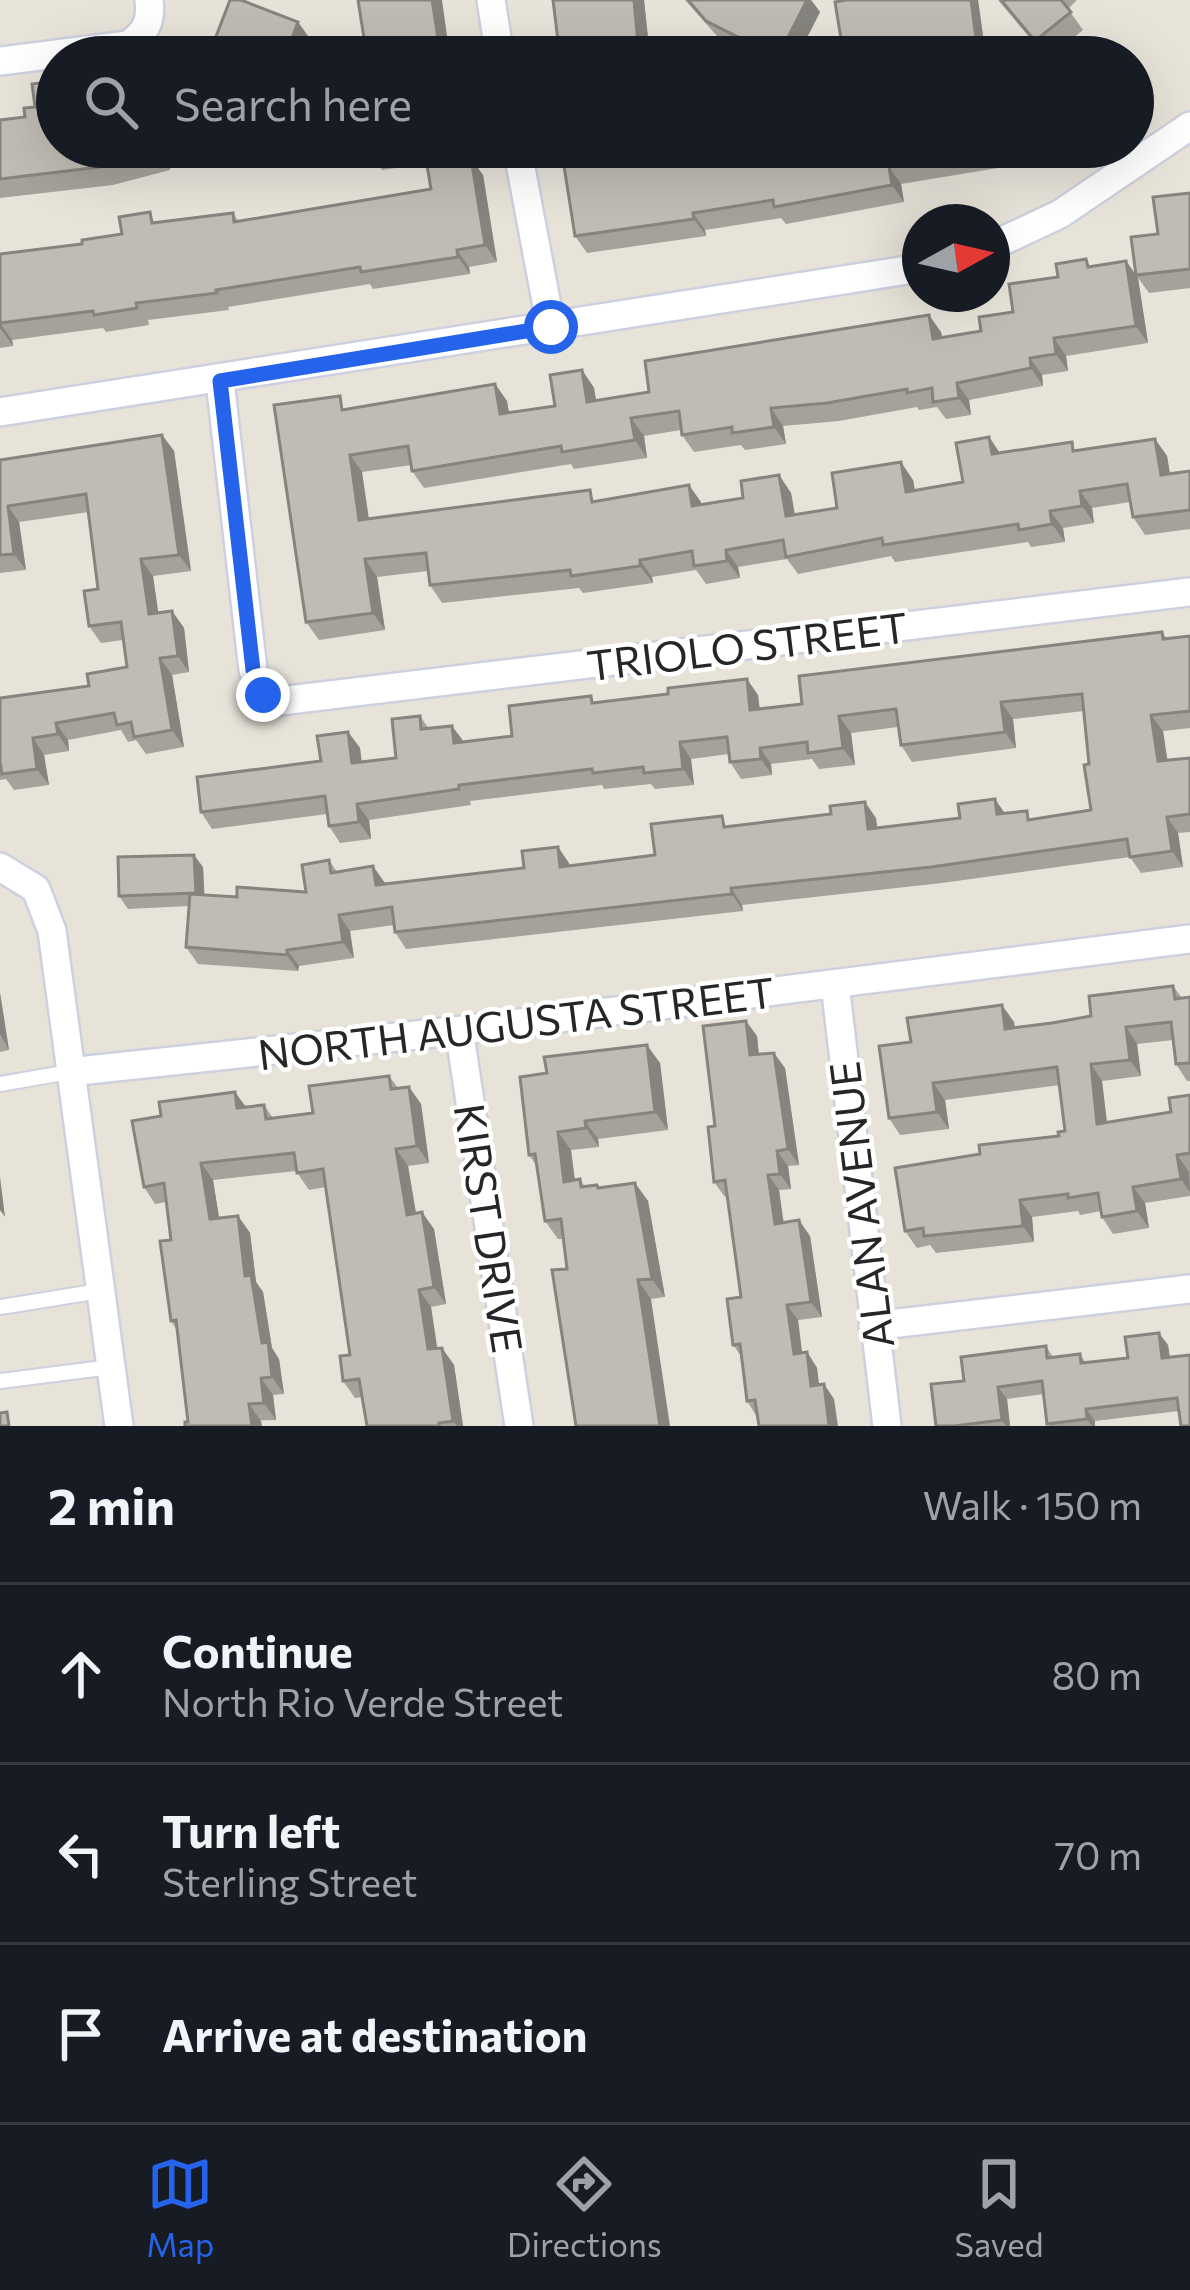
<!DOCTYPE html>
<html lang="en">
<head>
<meta charset="utf-8">
<style>
  body { margin:0; font-family:Commissioner,sans-serif; background:#20242c; color:#f1f3f6 }
  .compass { position:absolute; left:902px; top:204px; width:108px; height:108px; border-radius:50%; background:#171b24; box-shadow:0 12px 48px #0002; rotate:82deg }
  .stop { position:absolute; width:36px; height:36px; margin:-27px; border:9px solid #2563eb; border-radius:50%; background:#fff }
  .stop.end { background:#2563eb; border-color:#fff; box-shadow:0 3px 12px #0008 }
  .list { margin:0; padding:0; list-style:none }
  h2 { display:flex; justify-content:space-between; align-items:center; height:156px; margin:0; padding:0 48px; font-size:51px }
  h2 small { font-size:39px; font-weight:400; color:#9ea1a6 }
  .list li { display:grid; grid-template-columns:78px 1fr auto; gap:36px; align-items:center; box-sizing:border-box; height:180px; padding:0 48px; border-top:3px solid #363941 }
  .list b { display:block; font-size:45px; white-space:nowrap }
  .list p { margin:0; font-size:39px; white-space:nowrap; color:#9ea1a6 }
  .list em { font-size:39px; font-style:normal; color:#9ea1a6 }
  .icon { flex:none; width:66px; height:66px; fill:none; stroke:currentColor; stroke-width:2; stroke-linecap:round; stroke-linejoin:round }
  .map { position:relative; flex:none; width:1190px; height:1426px; overflow:hidden }
  .search { position:absolute; background:#171b24; box-shadow:0 12px 48px #0002; left:36px; right:36px; top:36px; height:132px; display:flex; align-items:center; gap:30px; box-sizing:border-box; padding:0 42px; border-radius:66px; color:#9ea1a6; font-size:45px }
  .sheet { height:696px; background:#171b24 }
  nav { display:flex; justify-content:space-around; align-items:center; box-sizing:border-box; height:168px; border-top:3px solid #363941; background:#171b24; font-size:33px; color:#9ea1a6 }
  nav a { display:grid; justify-items:center; gap:6px }
  nav .on { color:#2563eb }
  .map>svg:first-child { display:block }
</style>
</head>
<body>
<div class="map">
<svg width="1190" height="1426" viewBox="0 0 1190 1426">
  <rect width="100%" height="100%" fill="#e8e3d9"/>
  <g fill="none" stroke-linecap="round" stroke-linejoin="round">
    <g stroke="#ced0df" stroke-width="18">
      <g id="service">
        <polyline points="0,1084 69,1072"/>
        <polyline points="0,1307 100,1291"/>
        <polyline points="0,1381 111,1367"/>
      </g>
    </g>
    <g stroke="#ced0df" stroke-width="32">
      <g id="minor">
        <polyline points="491,0 500,57"/>
        <path d="M0 61 128 45C145 33 152 22 149 0"/>
        <polyline points="517,147 551,327"/>
        <polyline points="992,246 1060,214 1190,126"/>
        <polyline points="220,381 253,670 263,695 280,701 1190,592"/>
        <polyline points="0,412 920,268"/>
        <polyline points="0,867 36,889 52,931 119,1426"/>
        <polyline points="835,984 887,1426"/>
        <polyline points="463,1030 461,1042 519,1426"/>
        <polyline points="69,1072 463,1030 1190,939"/>
        <polyline points="873,1326 1190,1289"/>
      </g>
    </g>
    <use href="#service" stroke="#fff" stroke-width="14"/>
    <use href="#minor" stroke="#fff" stroke-width="27"/>
  </g>
  <g fill="#a5a29c">
    <polygon points="644,0 650,57 560,57"/>
    <polygon points="685,0 811,0 820,12 797,57 758,57 717,36"/>
    <polygon points="846,0 978,0 985,50 941,57 844,57"/>
    <polygon points="998,0 1077,0 1068,9 1083,30 1050,57 1046,57"/>
    <polygon points="0,120 57,147 164,147 170,170 113,185 0,198"/>
    <polygon points="202,147 270,147 230,166 222,154 211,160"/>
    <polygon points="369,147 454,147 456,159 382,170 370,153"/>
    <polygon points="561,147 777,147 779,152 796,150 799,154 837,147 1013,147 1016,165 901,184 904,202 786,224 781,218 705,230 706,236 587,253 575,236"/>
    <polygon points="483,175 497,262 469,267 470,274 373,289 370,284 228,307 229,310 148,320 149,325 106,332 103,328 12,340 13,346 0,348 0,254 82,244 158,223 233,213 239,222 431,189"/>
    <polygon points="1190,193 1190,288 1149,293 1136,275"/>
    <polygon points="1126,261 1138,278 1148,343 1066,356 1068,371 1042,375 1043,386 969,400 971,415 946,419 937,407 919,410 917,407 839,421 783,426 786,444 745,450 741,445 694,452 682,435 681,430 644,436 647,458 574,469 571,464 424,488 412,471 411,465 362,472 369,518 598,501 689,485 701,505 743,498 779,475 791,493 795,515 837,508 913,480 915,490 963,482 989,437 1000,453 1078,451 1155,439 1167,456 1170,474 1190,471 1190,529 1145,535 1133,517 1130,502 1092,508 1094,523 1063,528 1065,542 1031,547 1028,542 895,562 891,556 798,574 787,559 738,567 740,578 706,584 696,570 652,577 653,583 583,593 579,588 442,603 430,585 428,571 377,577 385,630 319,640 306,622 349,409 495,384 507,401 509,413 555,406 582,370 594,388 596,400 649,392 941,332 942,337 981,331 1013,312 1058,277 1091,266"/>
    <polygon points="162,435 174,451 191,571 153,576 158,613 172,611 184,628 189,672 172,675 184,747 146,754 136,740 128,742 121,730 68,740 69,751 44,755 49,785 14,790 6,779 0,780 0,698 89,686 127,667 123,640 101,643 89,626 98,589 89,512 19,522 26,570 0,573 0,460"/>
    <polygon points="1162,632 1167,639 1190,636 1190,728 1163,731 1167,760 1190,758 1190,832 1178,833 1183,867 1141,873 1130,857 942,883 742,905 743,911 406,949 395,932 394,925 350,931 354,958 299,966 298,971 198,964 186,947 189,906 128,909 119,896 203,867 204,895 237,897 306,892 329,860 337,872 385,884 524,868 558,847 570,866 655,855 730,826 876,818 877,828 1005,813 1033,819 1091,810 1089,764 1084,711 1013,719 1016,748 912,762 901,745 898,727 851,733 855,765 819,769 812,759 771,764 772,775 741,779 730,762 729,754 691,759 694,785 655,789 651,784 604,789 602,785 470,801 471,805 369,820 371,839 340,843 329,826 327,814 212,829 201,812 321,761 348,732 360,748 361,762 396,758 420,716 429,729 452,726 463,742 512,736 595,703 758,695 760,709 802,704"/>
    <polygon points="1173,986 1182,998 1190,997 1190,1081 1187,1081 1176,1064 1173,1040 1137,1044 1141,1076 1102,1081 1107,1123 1171,1112 1190,1095 1190,1196 1145,1203 1149,1228 1113,1234 1102,1217 1101,1211 1080,1215 1078,1211 1032,1217 1034,1242 936,1253 930,1245 917,1248 905,1231 980,1154 1059,1136 1065,1131 1060,1085 945,1100 949,1129 900,1135 889,1118 911,1042 1014,1022 1015,1028 1091,1016"/>
    <polygon points="0,993 9,1050 0,1052"/>
    <polygon points="757,1036 759,1054 785,1068 799,1165 788,1166 791,1189 779,1190 783,1223 810,1236 822,1317 798,1320 802,1353 807,1352 817,1368 819,1385 834,1399 757,1417 747,1401 742,1357 733,1345 741,1297 727,1196 725,1197 714,1182 715,1126"/>
    <polygon points="660,1063 668,1130 598,1139 599,1147 571,1150 575,1180 580,1179 585,1187 597,1185 600,1188 635,1183 648,1201 665,1297 651,1299 567,1269 563,1239 558,1239 545,1221 536,1165 529,1155 520,1077"/>
    <polygon points="389,1076 398,1088 409,1087 421,1104 429,1163 408,1166 416,1213 434,1229 446,1304 431,1307 437,1348 442,1348 454,1365 463,1426 367,1426 362,1397 355,1398 343,1381 350,1355 326,1187 309,1190 296,1171 213,1180 219,1218 238,1216 250,1233 256,1282 263,1292 272,1348 279,1359 284,1394 273,1395 276,1420 188,1422 177,1330 171,1321 171,1240 166,1202 155,1204 144,1187 235,1092 246,1107 264,1105 273,1118 313,1113"/>
    <polygon points="1168,1345 1179,1411 1095,1421 1095,1426 1049,1426 1044,1394 1007,1399 1010,1426 936,1426 964,1381 1046,1346 1053,1357 1080,1354 1085,1362 1128,1358"/>
  </g>
  <g fill="#86847f">
    <polygon points="432,0 442,0 450,57 441,57"/>
    <polygon points="634,0 644,0 650,57 648,57 638,44"/>
    <polygon points="807,0 811,0 820,12 797,57 778,57"/>
    <polygon points="971,0 978,0 985,50 976,38"/>
    <polygon points="298,22 311,40 305,57 289,57 286,54"/>
    <polygon points="156,147 164,147 170,170 157,152"/>
    <polygon points="1004,147 1013,147 1016,165"/>
    <polygon points="471,158 483,175 497,262 485,245"/>
    <polygon points="889,167 901,184 904,202 892,185"/>
    <polygon points="693,213 705,230 706,236 694,219"/>
    <polygon points="457,250 469,267 470,274 458,257"/>
    <polygon points="1126,261 1138,278 1148,343 1136,326"/>
    <polygon points="929,315 941,332 945,356 933,339"/>
    <polygon points="0,323 12,340 13,346 1,329"/>
    <polygon points="1054,338 1066,356 1068,371 1056,354"/>
    <polygon points="1030,358 1042,375 1043,386 1031,368"/>
    <polygon points="582,370 594,388 599,419 587,402"/>
    <polygon points="957,383 969,400 971,415 959,398"/>
    <polygon points="495,384 507,401 512,432 500,414"/>
    <polygon points="771,408 783,426 786,444 774,427"/>
    <polygon points="631,418 644,436 647,458 635,440"/>
    <polygon points="162,435 174,451 191,571 179,555"/>
    <polygon points="989,437 1001,455 992,454"/>
    <polygon points="1155,439 1167,456 1173,493 1161,475"/>
    <polygon points="350,455 362,472 371,537 359,520"/>
    <polygon points="901,462 913,480 918,509 906,492"/>
    <polygon points="779,475 791,493 798,534 786,516"/>
    <polygon points="689,485 701,502 704,524 692,506"/>
    <polygon points="1080,491 1092,508 1094,523 1082,506"/>
    <polygon points="8,506 19,522 26,570 14,554"/>
    <polygon points="1050,511 1063,528 1065,542 1052,524"/>
    <polygon points="726,550 738,567 740,578 727,561"/>
    <polygon points="141,559 153,576 161,631 149,614"/>
    <polygon points="365,559 377,577 385,630 373,613"/>
    <polygon points="640,560 652,577 653,583 640,566"/>
    <polygon points="172,611 184,628 189,672 178,656"/>
    <polygon points="160,658 172,675 184,747 172,730"/>
    <polygon points="747,679 758,695 761,727 750,710"/>
    <polygon points="1001,702 1013,719 1016,748 1005,732"/>
    <polygon points="1151,715 1163,731 1170,777 1158,761"/>
    <polygon points="839,716 851,733 855,765 843,748"/>
    <polygon points="56,723 68,740 69,751 58,734"/>
    <polygon points="452,726 464,742 454,743"/>
    <polygon points="348,732 360,748 364,780 352,763"/>
    <polygon points="33,738 44,755 49,785 37,769"/>
    <polygon points="680,742 691,759 694,785 683,769"/>
    <polygon points="760,748 771,764 772,775 761,759"/>
    <polygon points="995,799 1006,815 997,814"/>
    <polygon points="865,802 876,818 879,845 868,829"/>
    <polygon points="357,804 369,820 371,839 359,822"/>
    <polygon points="1167,817 1178,833 1183,867 1172,851"/>
    <polygon points="558,847 569,863 572,883 560,867"/>
    <polygon points="194,855 203,867 205,906 196,893"/>
    <polygon points="373,866 385,883 387,901 376,885"/>
    <polygon points="731,888 742,905 743,911 732,894"/>
    <polygon points="339,915 350,931 354,958 343,942"/>
    <polygon points="287,950 299,966 298,971 287,955"/>
    <polygon points="0,993 9,1050 0,1034"/>
    <polygon points="1002,1005 1014,1022 1017,1045 1005,1029"/>
    <polygon points="746,1021 757,1036 760,1070 750,1055"/>
    <polygon points="1126,1027 1137,1044 1141,1076 1130,1060"/>
    <polygon points="647,1045 660,1063 668,1130 655,1112"/>
    <polygon points="774,1053 785,1068 799,1165 788,1149"/>
    <polygon points="1091,1064 1102,1081 1109,1141 1097,1124"/>
    <polygon points="933,1083 945,1100 949,1129 937,1112"/>
    <polygon points="409,1087 421,1104 429,1163 417,1146"/>
    <polygon points="235,1092 247,1109 237,1108"/>
    <polygon points="585,1121 598,1139 599,1147 586,1128"/>
    <polygon points="558,1132 571,1150 577,1200 564,1182"/>
    <polygon points="396,1149 408,1166 419,1232 407,1215"/>
    <polygon points="777,1151 788,1166 791,1189 780,1174"/>
    <polygon points="1177,1155 1189,1172 1190,1192 1181,1179"/>
    <polygon points="201,1163 213,1180 222,1236 210,1219"/>
    <polygon points="768,1175 779,1190 786,1239 775,1224"/>
    <polygon points="0,1177 5,1217 0,1210"/>
    <polygon points="635,1183 648,1201 665,1297 652,1279"/>
    <polygon points="1133,1187 1145,1203 1149,1228 1137,1211"/>
    <polygon points="1020,1200 1032,1217 1034,1242 1023,1226"/>
    <polygon points="422,1212 434,1229 446,1304 434,1287"/>
    <polygon points="238,1216 250,1233 256,1282 263,1292 272,1348 279,1359 284,1394 272,1377 262,1343 245,1276"/>
    <polygon points="799,1220 810,1236 822,1317 811,1302"/>
    <polygon points="638,1280 651,1299 670,1426 660,1426"/>
    <polygon points="419,1290 431,1307 440,1366 428,1349"/>
    <polygon points="787,1305 798,1320 804,1369 794,1354"/>
    <polygon points="1159,1333 1168,1345 1171,1370 1162,1358"/>
    <polygon points="442,1348 454,1365 463,1426 457,1426 453,1421"/>
    <polygon points="807,1352 817,1368 821,1401 811,1386"/>
    <polygon points="261,1378 273,1395 276,1420 264,1403"/>
    <polygon points="824,1384 834,1399 838,1426 829,1426"/>
    <polygon points="998,1387 1007,1399 1010,1426 1006,1426 1002,1420"/>
    <polygon points="249,1404 261,1421 262,1426 252,1426"/>
    <polygon points="1086,1409 1095,1421 1095,1426 1092,1426 1087,1419"/>
  </g>
  <g fill="#c0bcb5" stroke="#86847f" stroke-width="3">
    <polygon points="230,0 241,0 298,22 286,54 295,57 189,57 212,47"/>
    <polygon points="358,0 432,0 441,57 367,57"/>
    <polygon points="553,0 634,0 638,44 629,45 630,57 560,57"/>
    <polygon points="688,0 807,0 778,57 706,21"/>
    <polygon points="846,0 971,0 976,38 844,57 835,2"/>
    <polygon points="1001,0 1061,0 1071,12 1035,41"/>
    <polygon points="57,81 57,147 156,147 157,152 100,167 0,179 0,120 25,117 24,108 35,107 32,84"/>
    <polygon points="369,147 409,147 370,153"/>
    <polygon points="561,147 769,147 770,154 796,150 797,154 837,147 1004,148 889,167 892,185 774,207 773,200 693,213 694,219 575,236"/>
    <polygon points="471,158 485,245 457,250 458,257 361,272 360,267 216,290 217,293 136,303 137,308 94,315 93,311 0,323 0,329 0,254 82,244 82,240 122,234 119,217 150,212 152,223 233,213 234,222 431,189 427,165"/>
    <polygon points="1190,193 1190,269 1136,275 1131,237 1158,234 1153,197"/>
    <polygon points="1086,259 1088,267 1126,261 1136,326 1054,338 1056,354 1030,358 1031,368 957,383 959,398 933,402 932,388 907,393 907,389 827,403 771,408 774,427 732,433 732,427 682,435 679,411 631,418 635,440 562,452 561,446 412,471 408,446 350,455 359,520 590,490 592,502 689,485 692,506 743,498 741,481 779,475 786,516 837,508 832,473 901,462 906,492 963,482 956,443 989,437 992,454 1072,442 1073,451 1155,439 1161,475 1190,471 1190,510 1133,517 1127,484 1080,491 1082,506 1050,511 1052,524 1019,530 1018,524 883,545 882,538 786,557 783,540 726,550 727,561 694,566 692,551 640,560 640,566 571,576 570,570 430,585 426,553 365,559 373,613 306,622 274,405 340,396 342,410 495,384 500,414 555,406 550,375 582,370 587,402 649,392 645,361 929,315 933,339 981,331 979,317 1013,312 1009,284 1058,277 1056,264"/>
    <polygon points="162,435 179,555 141,559 149,614 172,611 178,656 160,658 172,730 134,737 131,722 117,725 114,713 56,723 58,734 33,738 37,769 2,774 0,762 0,698 89,686 87,674 127,667 121,622 89,626 84,591 98,589 86,494 8,506 14,554 0,555 0,460"/>
    <polygon points="1162,632 1163,639 1190,636 1190,711 1151,715 1158,761 1190,758 1190,814 1167,817 1172,851 1130,857 1127,839 931,867 731,888 732,894 395,932 392,907 339,915 343,942 287,950 287,955 186,947 190,894 237,897 237,887 306,892 302,865 329,860 331,873 373,866 376,885 524,868 522,851 558,847 560,867 655,855 651,824 722,816 724,827 831,814 830,806 865,802 868,829 960,818 958,804 995,799 997,814 1027,811 1028,820 1091,810 1084,765 1089,764 1082,694 1001,702 1005,732 901,745 896,709 839,716 843,748 808,753 807,742 760,748 761,759 730,762 727,737 680,742 683,769 644,773 643,767 593,773 592,769 459,785 459,789 357,804 359,822 329,826 325,796 201,812 197,777 321,761 317,736 348,732 352,763 396,758 392,719 420,716 421,729 452,726 454,743 512,736 509,706 591,696 592,703 668,694 668,688 747,679 750,710 802,704 799,676"/>
    <polygon points="194,855 196,893 119,896 118,857"/>
    <polygon points="1173,986 1175,999 1190,997 1190,1063 1176,1064 1171,1022 1126,1027 1130,1060 1091,1064 1097,1124 1171,1112 1169,1098 1190,1095 1190,1153 1177,1155 1181,1179 1133,1187 1137,1211 1102,1217 1098,1193 1068,1198 1068,1194 1020,1200 1023,1226 924,1236 923,1228 905,1231 895,1168 980,1154 979,1145 1059,1136 1058,1132 1065,1131 1057,1067 933,1083 937,1112 889,1118 879,1046 911,1042 907,1018 1002,1005 1005,1029 1052,1023 1091,1016 1089,996"/>
    <polygon points="746,1021 750,1055 774,1053 788,1149 777,1151 780,1174 768,1175 775,1224 799,1220 811,1302 787,1305 794,1354 807,1352 811,1386 824,1384 829,1426 759,1426 755,1400 747,1401 740,1344 733,1345 727,1299 741,1297 725,1180 714,1182 708,1127 715,1126 703,1026"/>
    <polygon points="647,1045 655,1112 585,1121 586,1128 558,1132 564,1182 580,1179 581,1187 597,1185 598,1188 635,1183 652,1279 638,1280 660,1426 576,1426 552,1270 567,1269 561,1219 545,1221 535,1154 529,1155 520,1077 547,1073 544,1057"/>
    <polygon points="389,1076 391,1089 409,1087 417,1146 396,1149 407,1215 422,1212 434,1287 419,1290 428,1349 442,1348 453,1421 439,1423 439,1426 367,1426 359,1379 343,1381 340,1356 350,1355 323,1169 297,1173 294,1153 201,1163 210,1219 238,1216 245,1276 251,1275 262,1343 268,1342 272,1377 261,1378 264,1403 249,1404 252,1426 185,1426 185,1422 188,1422 176,1320 171,1321 160,1241 171,1240 164,1183 144,1187 132,1121 161,1116 159,1102 235,1092 237,1108 264,1105 266,1119 313,1113 309,1086"/>
    <polygon points="1159,1333 1162,1358 1190,1355 1190,1426 1181,1426 1177,1398 1086,1409 1087,1419 1047,1424 1042,1381 998,1387 1002,1420 954,1426 936,1426 931,1384 964,1381 961,1357 1046,1346 1047,1358 1080,1354 1081,1363 1128,1358 1125,1337"/>
    <polygon points="7,1412 9,1426 0,1426 0,1413"/>
  </g>
  <g fill="none" stroke-linecap="round" stroke-linejoin="round">
    <polyline stroke="#2563eb" stroke-width="15" points="263,695 253,670 220,381 551,327"/>
  </g>
  <g text-anchor="middle" dominant-baseline="central" stroke-width="9" stroke-linejoin="round" paint-order="stroke">
    <g font-size="42" fill="#262626" stroke="#fff">
      <text transform="translate(747 645) rotate(-7)">TRIOLO STREET</text>
      <text transform="translate(516 1022) rotate(-7)">NORTH AUGUSTA STREET</text>
      <text transform="translate(860 1205) rotate(-97)">ALAN AVENUE</text>
      <text transform="translate(490 1228) rotate(81)">KIRST DRIVE</text>
    </g>
  </g>
</svg>
<svg class="compass" viewBox="-18 -18 36 36"><path d="M0-13l5 13h-10z" fill="#e53935"/><path d="M0 13l5-13h-10z" fill="#9ea1a6"/></svg>
<div class="stop" style="left:551px;top:327px"></div>
<div class="stop end" style="left:263px;top:695px"></div>
<div class="search"><svg class="icon" aria-label="search" viewBox="0 0 24 24"><circle cx="10" cy="10" r="6"/><path d="M15 15l6 6"/></svg>Search here</div>
</div>
<section class="sheet">
<h2>2 min<small>Walk · 150 m</small></h2>
<ul class="list">
<li><svg class="icon" aria-label="ahead" viewBox="0 0 24 24"><path d="M12 20V5M6 11l6-6 6 6"/></svg><div><b>Continue</b><p>North Rio Verde Street</p></div><em>80 m</em></li>
<li><svg class="icon" aria-label="left" viewBox="0 0 24 24"><path d="M17 20v-9H6M10 6l-5 5 5 5"/></svg><div><b>Turn left</b><p>Sterling Street</p></div><em>70 m</em></li>
<li><svg class="icon" aria-label="arrive" viewBox="0 0 24 24"><path d="M6 21V4h12l-3 4 3 4H6"/></svg><div><b>Arrive at destination</b></div></li>
</ul>
</section>
<nav>
<a class="on"><svg class="icon" aria-label="map" viewBox="0 0 24 24"><path d="M3 6l6-2 6 2 6-2v14l-6 2-6-2-6 2zM9 4v14M15 6v14"/></svg>Map</a>
<a><svg class="icon" aria-label="directions" viewBox="0 0 24 24"><path d="M12 3l9 9-9 9-9-9zM9 14v-3h6M13 9l2 2-2 2"/></svg>Directions</a>
<a><svg class="icon" aria-label="saved" viewBox="0 0 24 24"><path d="M7 4h10v16l-5-4-5 4z"/></svg>Saved</a>
</nav>
</body>
</html>
